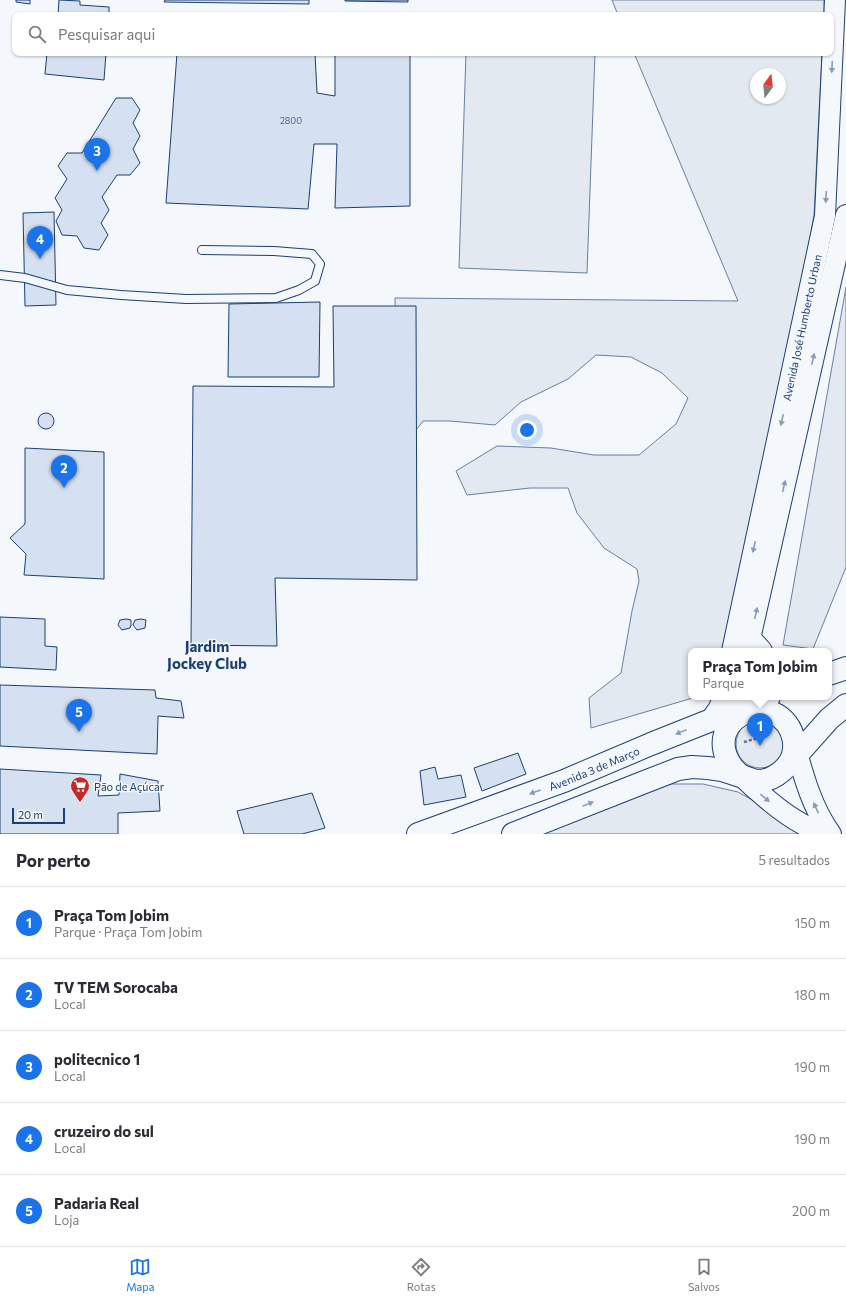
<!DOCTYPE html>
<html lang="pt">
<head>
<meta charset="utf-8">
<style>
  body { margin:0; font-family:Commissioner,sans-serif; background:#f7f7f7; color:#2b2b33 }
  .compass { position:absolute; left:750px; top:68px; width:36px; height:36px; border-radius:50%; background:#fff; box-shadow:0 1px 3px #0004; rotate:15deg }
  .scale { position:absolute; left:12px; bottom:10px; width:53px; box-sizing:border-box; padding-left:4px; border:2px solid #1d3f73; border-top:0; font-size:11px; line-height:14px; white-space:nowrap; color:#1d3f73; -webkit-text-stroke:3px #f4f7fb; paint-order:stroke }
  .you { position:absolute; left:527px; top:430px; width:14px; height:14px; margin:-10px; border:3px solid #fff; border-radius:50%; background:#1a73e8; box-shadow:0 0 0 6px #1a73e833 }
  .badge { display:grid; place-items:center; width:26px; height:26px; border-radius:50%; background:#1a73e8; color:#fff; font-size:13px; font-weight:700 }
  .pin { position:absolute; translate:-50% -33px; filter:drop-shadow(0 1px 2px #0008) }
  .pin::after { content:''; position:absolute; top:21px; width:14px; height:12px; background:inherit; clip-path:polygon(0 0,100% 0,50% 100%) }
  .popup { position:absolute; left:688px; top:648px; width:144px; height:52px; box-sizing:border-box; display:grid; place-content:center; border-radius:8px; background:#fff; filter:drop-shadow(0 1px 3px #0005); font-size:13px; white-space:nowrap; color:#7c7c81 }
  .popup b { font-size:15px; color:#2b2b33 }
  .popup::after { content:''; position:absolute; left:50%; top:100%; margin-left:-8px; border:8px solid transparent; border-top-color:#fff }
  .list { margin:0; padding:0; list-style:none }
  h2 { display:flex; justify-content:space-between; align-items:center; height:52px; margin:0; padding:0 16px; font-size:17px }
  h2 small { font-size:13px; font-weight:400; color:#7c7c81 }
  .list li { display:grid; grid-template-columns:26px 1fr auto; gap:12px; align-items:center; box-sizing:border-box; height:72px; padding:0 16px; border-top:1px solid #e1e1e2 }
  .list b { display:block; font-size:15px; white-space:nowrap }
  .list p { margin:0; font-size:13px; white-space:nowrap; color:#7c7c81 }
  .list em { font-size:13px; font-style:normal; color:#7c7c81 }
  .icon { flex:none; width:22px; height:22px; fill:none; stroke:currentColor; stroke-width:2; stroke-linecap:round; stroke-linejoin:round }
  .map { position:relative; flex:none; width:846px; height:834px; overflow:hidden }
  .search { position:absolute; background:#fff; box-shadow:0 1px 3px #0004; left:12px; right:12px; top:12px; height:44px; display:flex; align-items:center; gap:10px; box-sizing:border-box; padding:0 14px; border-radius:8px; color:#7c7c81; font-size:15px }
  .sheet { height:412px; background:#fff }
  nav { display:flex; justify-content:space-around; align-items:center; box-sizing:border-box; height:56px; border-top:1px solid #e1e1e2; background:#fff; font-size:11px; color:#7c7c81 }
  nav a { display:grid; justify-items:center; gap:2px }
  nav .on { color:#1a73e8 }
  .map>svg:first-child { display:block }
</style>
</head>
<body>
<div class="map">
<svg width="846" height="834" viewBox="0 0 846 834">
  <rect width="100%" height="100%" fill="#f4f7fb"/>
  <g fill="#e3e9f0" stroke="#687fa3" fill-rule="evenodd">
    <polygon points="612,0 824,0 824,15 618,15"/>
    <polygon points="466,53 595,53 587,273 459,268"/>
    <path d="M634 53H822L814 215 795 321 726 651H691V697H696L591 728 589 698 621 673 632 611 639 581 637 569 604 548 577 513 568 488H530L467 495 456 471 497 446 551 448 594 455H639L676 424 688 398 662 373 631 357 596 355 568 379 521 402 495 425 450 421H423L410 438 397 431 395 298 738 301ZM756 74H780V98H756Z"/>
    <polygon points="846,287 846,567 813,649 783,645"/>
    <circle cx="760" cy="744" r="24"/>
    <polygon points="670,784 703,784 738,792 763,806 809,834 536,834 625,798"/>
  </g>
  <g fill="#d5e0f0" stroke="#1d3f73">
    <polygon points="16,0 30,0 30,4 16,2"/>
    <polygon points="59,0 80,1 80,5 109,7 109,15 58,15"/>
    <polygon points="165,0 309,0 309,4 164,2"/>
    <polygon points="345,0 408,0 408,2 345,1"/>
    <polygon points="47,53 106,53 104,80 45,74"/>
    <polygon points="177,53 315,53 317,93 335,96 335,53 410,53 410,206 335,208 337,144 314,144 308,209 166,203"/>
    <polygon points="116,98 132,98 140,110 133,123 140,136 133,149 140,163 130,175 117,175 102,197 109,210 101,223 108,235 99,250 84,248 77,236 62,235 56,221 62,210 55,198 67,179 58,166 67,153 82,153"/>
    <polygon points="54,212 56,305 25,306 23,213"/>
    <polygon points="320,302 319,377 228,377 229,304"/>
    <polygon points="333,306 416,306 417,580 275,578 277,646 191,645 193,386 334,387"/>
    <circle cx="46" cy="421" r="8"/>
    <polygon points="25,448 104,452 104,579 24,575 26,554 10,538 25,524"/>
    <polygon points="0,617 45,619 45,646 57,647 56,670 0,667"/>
    <polygon points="126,619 131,620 131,625 130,628 122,630 118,625 120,620"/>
    <polygon points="141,619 146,620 145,628 137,630 133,625 135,620"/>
    <polygon points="0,685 155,690 156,698 181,701 184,718 158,716 157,754 0,746"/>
    <polygon points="518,753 526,774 482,791 474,768"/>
    <polygon points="435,767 438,779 461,775 466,797 424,805 420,771"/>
    <polygon points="0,769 101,775 98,796 119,795 120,774 158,781 160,811 118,813 118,834 0,834"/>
    <polygon points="312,793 325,828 302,834 244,834 237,811"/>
  </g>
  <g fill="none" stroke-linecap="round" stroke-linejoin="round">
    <g stroke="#1d3f73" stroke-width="10">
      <polyline id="service" points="0,275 25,278 67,290 121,295 186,299 276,298 299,290 315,281 320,264 312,254 274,251 202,250"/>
    </g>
    <g stroke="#1d3f73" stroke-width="22">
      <g id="tertiary">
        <path id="s1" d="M732 651 825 216 835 0"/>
        <polyline points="750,651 750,639 846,215"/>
        <polyline points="710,721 719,708 723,697"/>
        <path d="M794 742C803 774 811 806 831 834"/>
        <path d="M737 772C745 779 752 787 760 793 779 810 801 827 826 834"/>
      </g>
    </g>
    <g stroke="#1d3f73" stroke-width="24">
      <g id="secondary">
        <polyline points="750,639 761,651"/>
        <polyline points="829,674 846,668"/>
        <path d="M743 708C753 709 764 709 773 713 796 723 802 755 782 771 739 808 695 730 748 712"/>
        <polyline points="789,764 829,719 846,705"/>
        <path id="s2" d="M418 834 564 781 651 744 769 697"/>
        <polyline points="513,834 642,783 678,769 692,767 708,768 722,770 750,779"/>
      </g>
    </g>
    <polyline stroke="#5e769c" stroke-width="2.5" stroke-dasharray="3 2" stroke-linecap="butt" points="744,742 758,738 768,733"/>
    <use href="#service" stroke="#f4f7fb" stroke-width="8"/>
    <use href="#tertiary" stroke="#f4f7fb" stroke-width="20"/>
    <use href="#secondary" stroke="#f4f7fb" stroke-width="22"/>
  </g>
  <defs><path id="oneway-solid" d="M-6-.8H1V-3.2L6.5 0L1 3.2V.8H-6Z"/></defs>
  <g fill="#889bb7">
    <use href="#oneway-solid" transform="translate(832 67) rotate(93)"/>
    <use href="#oneway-solid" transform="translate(826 197) rotate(93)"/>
    <use href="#oneway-solid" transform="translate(813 359) rotate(-77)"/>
    <use href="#oneway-solid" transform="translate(782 420) rotate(102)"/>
    <use href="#oneway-solid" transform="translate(784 486) rotate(-77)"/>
    <use href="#oneway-solid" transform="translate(754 547) rotate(102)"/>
    <use href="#oneway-solid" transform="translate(756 613) rotate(-77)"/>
    <use href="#oneway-solid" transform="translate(681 732) rotate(158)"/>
    <use href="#oneway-solid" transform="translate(535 792) rotate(160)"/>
    <use href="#oneway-solid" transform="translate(765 798) rotate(40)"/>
    <use href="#oneway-solid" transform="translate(588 804) rotate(-22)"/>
    <use href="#oneway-solid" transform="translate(816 808) rotate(-115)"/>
  </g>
  <defs>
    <g id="supermarket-pin" transform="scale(1)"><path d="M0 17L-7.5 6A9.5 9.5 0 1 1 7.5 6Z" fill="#c62828" stroke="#f4f7fb"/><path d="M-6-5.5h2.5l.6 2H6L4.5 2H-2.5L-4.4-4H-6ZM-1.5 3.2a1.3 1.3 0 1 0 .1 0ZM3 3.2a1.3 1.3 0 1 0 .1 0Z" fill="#fff"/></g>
  </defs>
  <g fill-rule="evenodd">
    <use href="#supermarket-pin" x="80" y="786"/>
  </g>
  <g text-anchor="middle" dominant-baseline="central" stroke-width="3" stroke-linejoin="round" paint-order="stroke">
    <g font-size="9" fill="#4b6792">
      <text x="291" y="120">2800</text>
    </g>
    <g font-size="11" fill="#1d3f73" stroke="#f4f7fb">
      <text stroke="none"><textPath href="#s1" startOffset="331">Avenida José Humberto Urban</textPath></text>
      <text stroke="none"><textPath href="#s2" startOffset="188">Avenida 3 de Março</textPath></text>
    </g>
    <g font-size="11" fill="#1d3f73" stroke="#f4f7fb" text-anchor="start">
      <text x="94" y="786">Pão de Açúcar</text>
    </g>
    <g font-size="15" font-weight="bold" fill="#1d3f73" stroke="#f4f7fb">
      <text x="207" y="646">Jardim<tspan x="207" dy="17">Jockey Club</tspan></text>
    </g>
  </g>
</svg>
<svg class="compass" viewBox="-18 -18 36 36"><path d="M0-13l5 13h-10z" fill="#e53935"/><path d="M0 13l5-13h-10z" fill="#7c7c81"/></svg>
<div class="scale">20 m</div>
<div class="you"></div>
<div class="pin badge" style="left:760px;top:746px">1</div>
<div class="popup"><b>Praça Tom Jobim</b>Parque</div>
<div class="pin badge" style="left:64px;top:488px">2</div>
<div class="pin badge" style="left:97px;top:171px">3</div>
<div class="pin badge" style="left:40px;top:259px">4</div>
<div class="pin badge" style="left:79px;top:732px">5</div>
<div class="search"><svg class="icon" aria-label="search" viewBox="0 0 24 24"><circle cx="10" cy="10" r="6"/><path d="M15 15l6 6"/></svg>Pesquisar aqui</div>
</div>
<section class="sheet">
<h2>Por perto<small>5 resultados</small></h2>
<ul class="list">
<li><span class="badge">1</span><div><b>Praça Tom Jobim</b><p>Parque · Praça Tom Jobim</p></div><em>150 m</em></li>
<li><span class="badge">2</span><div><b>TV TEM Sorocaba</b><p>Local</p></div><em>180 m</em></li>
<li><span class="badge">3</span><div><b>politecnico 1</b><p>Local</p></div><em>190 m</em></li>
<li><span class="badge">4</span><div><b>cruzeiro do sul</b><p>Local</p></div><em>190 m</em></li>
<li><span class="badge">5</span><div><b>Padaria Real</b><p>Loja</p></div><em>200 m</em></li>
</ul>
</section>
<nav>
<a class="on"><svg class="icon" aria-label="map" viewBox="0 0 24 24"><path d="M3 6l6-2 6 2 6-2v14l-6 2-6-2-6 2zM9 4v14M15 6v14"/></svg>Mapa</a>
<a><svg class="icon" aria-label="directions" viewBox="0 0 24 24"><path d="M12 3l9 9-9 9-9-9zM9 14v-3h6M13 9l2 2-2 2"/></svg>Rotas</a>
<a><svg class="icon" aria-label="saved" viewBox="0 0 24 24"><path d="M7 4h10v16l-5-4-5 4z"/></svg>Salvos</a>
</nav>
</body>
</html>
